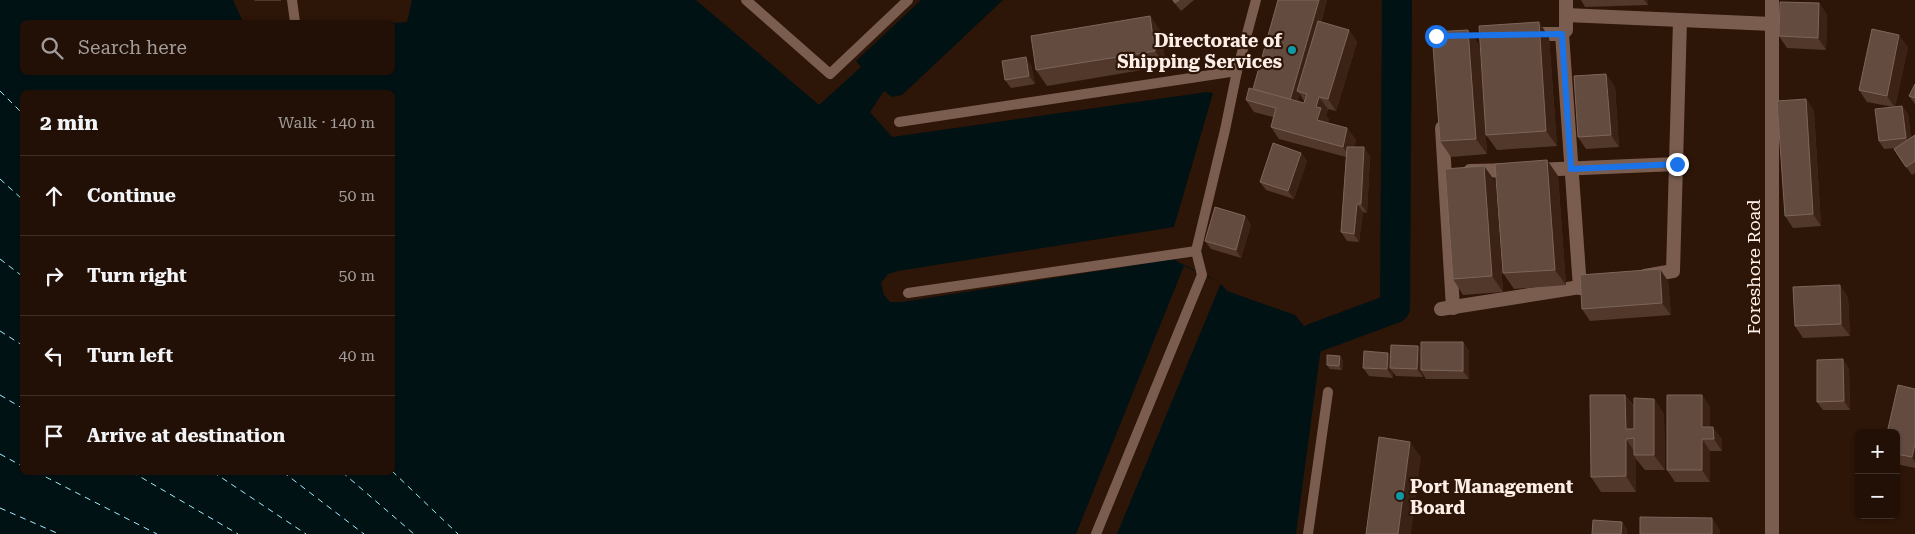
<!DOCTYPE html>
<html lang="en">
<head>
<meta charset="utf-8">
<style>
  body { margin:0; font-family:"Roboto Serif",serif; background:#2a1910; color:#f1f3f6 }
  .controls { position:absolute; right:15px; bottom:15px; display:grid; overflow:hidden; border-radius:8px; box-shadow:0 1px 4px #0004 }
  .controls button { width:45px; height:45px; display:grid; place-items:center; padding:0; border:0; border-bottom:1px solid #3f3028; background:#221006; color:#f1f3f6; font:25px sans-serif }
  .stop { position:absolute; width:15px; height:15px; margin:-11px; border:4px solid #1a73e8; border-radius:50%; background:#fff }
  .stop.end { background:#1a73e8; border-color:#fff; box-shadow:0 1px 5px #0008 }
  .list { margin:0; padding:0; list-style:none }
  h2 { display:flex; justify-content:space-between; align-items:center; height:65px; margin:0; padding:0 20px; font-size:21px }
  h2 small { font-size:16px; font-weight:400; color:#a29d9b }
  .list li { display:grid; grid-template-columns:32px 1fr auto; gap:15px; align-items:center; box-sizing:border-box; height:80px; padding:0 20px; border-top:1px solid #3f3028 }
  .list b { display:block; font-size:19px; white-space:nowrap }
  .list em { font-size:16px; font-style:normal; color:#a29d9b }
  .icon { flex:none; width:28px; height:28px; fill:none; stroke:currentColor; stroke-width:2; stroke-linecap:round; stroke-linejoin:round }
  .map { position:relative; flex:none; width:1915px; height:534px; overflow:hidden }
  .search { position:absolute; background:#221006; box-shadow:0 1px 4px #0004; left:20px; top:20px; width:375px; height:55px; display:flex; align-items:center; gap:12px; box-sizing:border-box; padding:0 18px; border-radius:8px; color:#a29d9b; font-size:19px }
  .panel { position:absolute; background:#221006; box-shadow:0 1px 4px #0004; left:20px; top:90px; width:375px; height:385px; border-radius:8px }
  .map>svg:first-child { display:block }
</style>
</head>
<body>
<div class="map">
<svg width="1915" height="534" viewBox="0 0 1915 534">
  <rect width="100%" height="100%" fill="#2d1508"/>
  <path fill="#011215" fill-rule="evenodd" d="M0 0H233L243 22H22V72H392L393 23 407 22 412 0H696L819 105 861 67 856 61 921 0H1003L902 95 892 97 884 91 870 112 892 137 1207 92 1213 93 1174 227V259C1190 271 1216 275 1227 291L1295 315 1321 347 1296 534H0ZM22 92H392V472H22Z"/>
  <g fill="#2d1508">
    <polygon points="1174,227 1174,259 902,302 890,302 884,295 881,283 888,274 898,271"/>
    <polygon points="1184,266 1221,283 1117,534 1076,534"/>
  </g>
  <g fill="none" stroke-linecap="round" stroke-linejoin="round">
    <polyline stroke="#011215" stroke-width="30" points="1314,338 1395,308 1397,0"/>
    <g stroke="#a2edfb" stroke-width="1" stroke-dasharray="6 5" stroke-linecap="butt">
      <polyline points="0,91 22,113"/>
      <polyline points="0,179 22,199"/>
      <polyline points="0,259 22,276"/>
      <polyline points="0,331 22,345"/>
      <polyline points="0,395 22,408"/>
      <polyline points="0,454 22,466"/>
      <polyline points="392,471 458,534"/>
      <polyline points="36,472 157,534"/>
      <polyline points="132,472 238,534"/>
      <polyline points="213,472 306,534"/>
      <polyline points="283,472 364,534"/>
      <polyline points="342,472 414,534"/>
      <polyline points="0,508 59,534"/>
    </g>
    <g stroke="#7a5d4e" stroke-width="10">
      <polyline points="292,0 295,22"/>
      <polyline points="746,0 830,74 908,0"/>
      <polyline points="899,122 1237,71"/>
      <polyline points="908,293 1196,251"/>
      <polyline points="1096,534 1202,275 1196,251 1225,130 1237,71 1256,0"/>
      <polyline points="1308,534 1328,392"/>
    </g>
    <g stroke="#7a5d4e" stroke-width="14">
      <polyline points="1566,0 1566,30 1562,34 1580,288"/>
      <polyline points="1566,15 1772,24"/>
      <polyline points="1530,34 1562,34"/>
      <polyline points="1442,128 1453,308"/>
      <polyline points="1535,170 1677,164"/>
      <polyline points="1470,171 1514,170"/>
      <polyline points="1645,276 1673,271 1680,20"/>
      <polyline points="1441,309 1599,284"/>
    </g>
    <polyline stroke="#7a5d4e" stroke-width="14" points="1772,0 1772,534"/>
  </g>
  <g fill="#51382b" fill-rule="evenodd">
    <polygon points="254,0 281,0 281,1 255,1"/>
    <polygon points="1172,0 1194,0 1181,11"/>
    <path d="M1278 0H1327L1321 22 1349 30 1357 42 1336 111 1328 109 1326 115 1329 120 1328 123 1347 128 1356 140 1354 147 1370 156 1367 213 1363 212 1359 242 1347 241 1341 232 1346 157 1279 139 1271 127 1273 117 1254 112 1246 100 1253 89ZM1300 94 1304 101V103L1297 102Z"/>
    <polygon points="1581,0 1648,0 1648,5 1585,7"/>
    <polygon points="1819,3 1827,15 1826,50 1787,48 1779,36"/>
    <polygon points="1150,16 1161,32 1166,66 1047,86 1036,70"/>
    <polygon points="1468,30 1479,45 1487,154 1451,157 1440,141"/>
    <polygon points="1549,37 1557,146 1497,150 1486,135"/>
    <polygon points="1908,47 1895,107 1902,106 1908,114 1911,138 1915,135 1915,173 1912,175 1894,149 1897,148 1884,149 1879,141 1893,107 1867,102 1859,90"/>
    <polygon points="1031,65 1035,84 1011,88 1005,80"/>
    <polygon points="1915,84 1915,104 1909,96"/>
    <polygon points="1615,86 1619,147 1586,149 1578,137"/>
    <polygon points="1806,99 1814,111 1821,226 1793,228 1785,216"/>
    <polygon points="1301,153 1307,161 1294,199 1266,190 1260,182"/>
    <polygon points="1547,160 1558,176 1566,285 1514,289 1503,273"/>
    <polygon points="1495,181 1503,292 1463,295 1453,279"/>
    <polygon points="1245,216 1251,225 1241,258 1211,249 1205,241"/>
    <polygon points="1668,281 1671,315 1590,321 1582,309"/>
    <polygon points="1848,297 1850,336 1803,338 1795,326"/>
    <polygon points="1463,342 1469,351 1469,379 1426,379 1423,374 1423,377 1396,376 1393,372 1393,378 1369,376 1363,368 1388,353 1390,357 1418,346 1421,350"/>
    <polygon points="1343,360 1342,370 1330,369 1327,365"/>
    <polygon points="1849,368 1850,410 1823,410 1817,402"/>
    <polygon points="1915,389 1915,468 1896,464 1896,433"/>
    <polygon points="1625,395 1634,406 1654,399 1664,414 1665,470 1645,470 1636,459 1636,492 1601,492 1591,477"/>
    <polygon points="1702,395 1710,407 1710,427 1722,439 1722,451 1710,451 1710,482 1675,482 1667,470"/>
  </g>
  <g fill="#3b2215">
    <polygon points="1319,0 1327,0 1300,92 1297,91 1300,94 1295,111 1289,102"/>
    <polygon points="1644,0 1648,0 1648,5"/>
    <polygon points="1819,3 1827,15 1826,50 1818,38"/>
    <polygon points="1150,16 1161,32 1166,66 1155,51"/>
    <polygon points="1539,22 1549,37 1557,146 1546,131"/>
    <polygon points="1349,30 1357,42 1336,111 1328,99"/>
    <polygon points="1468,30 1479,45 1487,154 1476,139"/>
    <polygon points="1899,35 1908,47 1895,108 1887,96"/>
    <polygon points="1026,57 1031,65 1035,84 1029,76"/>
    <polygon points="1606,74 1615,86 1619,147 1611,135"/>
    <polygon points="1319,97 1328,109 1326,115 1329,120 1326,132 1317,120 1316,107"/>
    <polygon points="1806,99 1814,111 1821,226 1813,214"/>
    <polygon points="1902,106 1908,114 1912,146 1906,138"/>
    <polygon points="1347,128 1356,140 1351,159 1343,147"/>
    <polygon points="1364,147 1370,156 1367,213 1361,204"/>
    <polygon points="1301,153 1307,161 1294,199 1288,191"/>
    <polygon points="1547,160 1558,176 1566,285 1555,270"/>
    <polygon points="1484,166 1495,181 1503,292 1492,276"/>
    <polygon points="1357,204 1363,212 1359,242 1354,234"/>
    <polygon points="1245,216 1251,225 1241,258 1236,250"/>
    <polygon points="1660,269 1668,281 1671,315 1662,303"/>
    <polygon points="1840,285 1848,297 1850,336 1841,324"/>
    <polygon points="1463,342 1469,351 1469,379 1463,371"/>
    <polygon points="1418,346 1424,355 1421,370 1423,374 1423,377 1417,369"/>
    <polygon points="1388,353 1394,361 1390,368 1393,372 1393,378 1387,369"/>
    <polygon points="1340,356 1343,360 1342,370 1339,366"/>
    <polygon points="1843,359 1849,368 1850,410 1844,401"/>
    <polygon points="1625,395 1636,410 1636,442 1626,429"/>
    <polygon points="1702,395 1710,407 1710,439 1702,427"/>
    <polygon points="1654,399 1664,414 1665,470 1654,455"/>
    <polygon points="1713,427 1722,439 1722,451 1714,439"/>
    <polygon points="1626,439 1636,454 1634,455 1636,459 1636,492 1626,476"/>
    <polygon points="1702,439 1710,451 1710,482 1702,470"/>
    <polygon points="1410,442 1421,457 1411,534 1398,534"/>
    <polygon points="1915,444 1915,462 1912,457"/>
    <polygon points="1712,518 1720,530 1720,534 1712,534"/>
    <polygon points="1622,522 1628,530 1627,534 1621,534"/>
  </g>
  <g fill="#634b40" stroke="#7c655a">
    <polygon points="1173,0 1179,0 1175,3"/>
    <polygon points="1278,0 1319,0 1290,100 1253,89"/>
    <polygon points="1780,2 1819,3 1818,38 1779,36"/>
    <polygon points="1150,16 1155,51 1036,70 1031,36"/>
    <polygon points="1318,21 1349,30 1328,99 1319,97 1316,107 1321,108 1317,120 1347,128 1343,147 1271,127 1276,108 1246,100 1249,88 1304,103 1307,94 1297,91"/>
    <polygon points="1539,22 1546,131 1486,135 1479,26"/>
    <polygon points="1872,29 1899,35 1887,96 1859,90"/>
    <polygon points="1468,30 1476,139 1440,141 1432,32"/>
    <polygon points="1026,57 1029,76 1005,80 1002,61"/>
    <polygon points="1606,74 1611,135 1578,137 1574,76"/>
    <polygon points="1915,84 1915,98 1909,96"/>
    <polygon points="1806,99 1813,214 1785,216 1777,101"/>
    <polygon points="1902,106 1906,138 1879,141 1875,109"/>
    <polygon points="1915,135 1915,161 1906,167 1894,149"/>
    <polygon points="1273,143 1301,153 1288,191 1260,182"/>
    <polygon points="1347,147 1364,147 1361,204 1357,204 1354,234 1341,232"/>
    <polygon points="1547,160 1555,270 1503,273 1495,164"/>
    <polygon points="1484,166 1492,276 1453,279 1445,169"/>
    <polygon points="1215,207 1245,216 1236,250 1205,241"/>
    <polygon points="1660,269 1662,303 1582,309 1580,275"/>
    <polygon points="1840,285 1841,324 1795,326 1793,287"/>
    <polygon points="1421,342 1463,342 1463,371 1421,370"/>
    <polygon points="1391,345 1418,346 1417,369 1390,368"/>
    <polygon points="1364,351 1388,353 1387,369 1363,368"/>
    <polygon points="1327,355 1340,356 1339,366 1327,365"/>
    <polygon points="1843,359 1844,401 1817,402 1817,360"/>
    <polygon points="1898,385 1915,389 1915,444 1912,457 1896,454 1896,433 1887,433"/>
    <polygon points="1590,395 1625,395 1626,429 1634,429 1634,398 1654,399 1654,455 1634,455 1634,438 1626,439 1626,476 1591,477"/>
    <polygon points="1667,395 1702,395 1702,427 1713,427 1714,439 1702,439 1702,470 1667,470"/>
    <polygon points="1379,437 1410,442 1398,534 1366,534"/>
    <polygon points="1640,517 1712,518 1712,534 1640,534"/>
    <polygon points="1593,520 1622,522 1621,534 1592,534"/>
  </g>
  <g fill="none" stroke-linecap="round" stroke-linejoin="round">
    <polyline stroke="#1a73e8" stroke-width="6" points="1436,36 1562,34 1571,169 1677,164"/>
  </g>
  <g fill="#0f9aa8" stroke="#2d1508" stroke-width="2">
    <circle cx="1292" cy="50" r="5"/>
    <circle cx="1400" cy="496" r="5"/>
  </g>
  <g text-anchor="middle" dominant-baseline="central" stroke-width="4.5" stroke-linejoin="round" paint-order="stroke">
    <g font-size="18" font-weight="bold" fill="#fdefe8" stroke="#2d1508" text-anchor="end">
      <text x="1282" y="40">Directorate of<tspan x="1282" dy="21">Shipping Services</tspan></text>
      <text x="1410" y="486" text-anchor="start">Port Management<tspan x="1410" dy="21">Board</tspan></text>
    </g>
    <g font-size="18" fill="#fdefe8" stroke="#2d1508">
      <text transform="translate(1753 267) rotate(-90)">Foreshore Road</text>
    </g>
  </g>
</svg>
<div class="controls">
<button>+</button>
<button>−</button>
</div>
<div class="stop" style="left:1436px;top:36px"></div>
<div class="stop end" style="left:1677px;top:164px"></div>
<div class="search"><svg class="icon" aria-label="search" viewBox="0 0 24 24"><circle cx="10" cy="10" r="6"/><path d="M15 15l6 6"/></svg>Search here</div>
<section class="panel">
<h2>2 min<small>Walk · 140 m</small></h2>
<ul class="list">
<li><svg class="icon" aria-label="ahead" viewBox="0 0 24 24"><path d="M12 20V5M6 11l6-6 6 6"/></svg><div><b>Continue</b></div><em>50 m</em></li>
<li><svg class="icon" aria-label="right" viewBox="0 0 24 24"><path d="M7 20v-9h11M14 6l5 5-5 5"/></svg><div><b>Turn right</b></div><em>50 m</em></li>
<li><svg class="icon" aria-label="left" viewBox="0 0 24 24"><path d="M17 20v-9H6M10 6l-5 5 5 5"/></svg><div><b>Turn left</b></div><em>40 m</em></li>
<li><svg class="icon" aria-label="arrive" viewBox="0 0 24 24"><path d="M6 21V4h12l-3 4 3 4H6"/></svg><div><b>Arrive at destination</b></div></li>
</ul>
</section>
</div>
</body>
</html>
